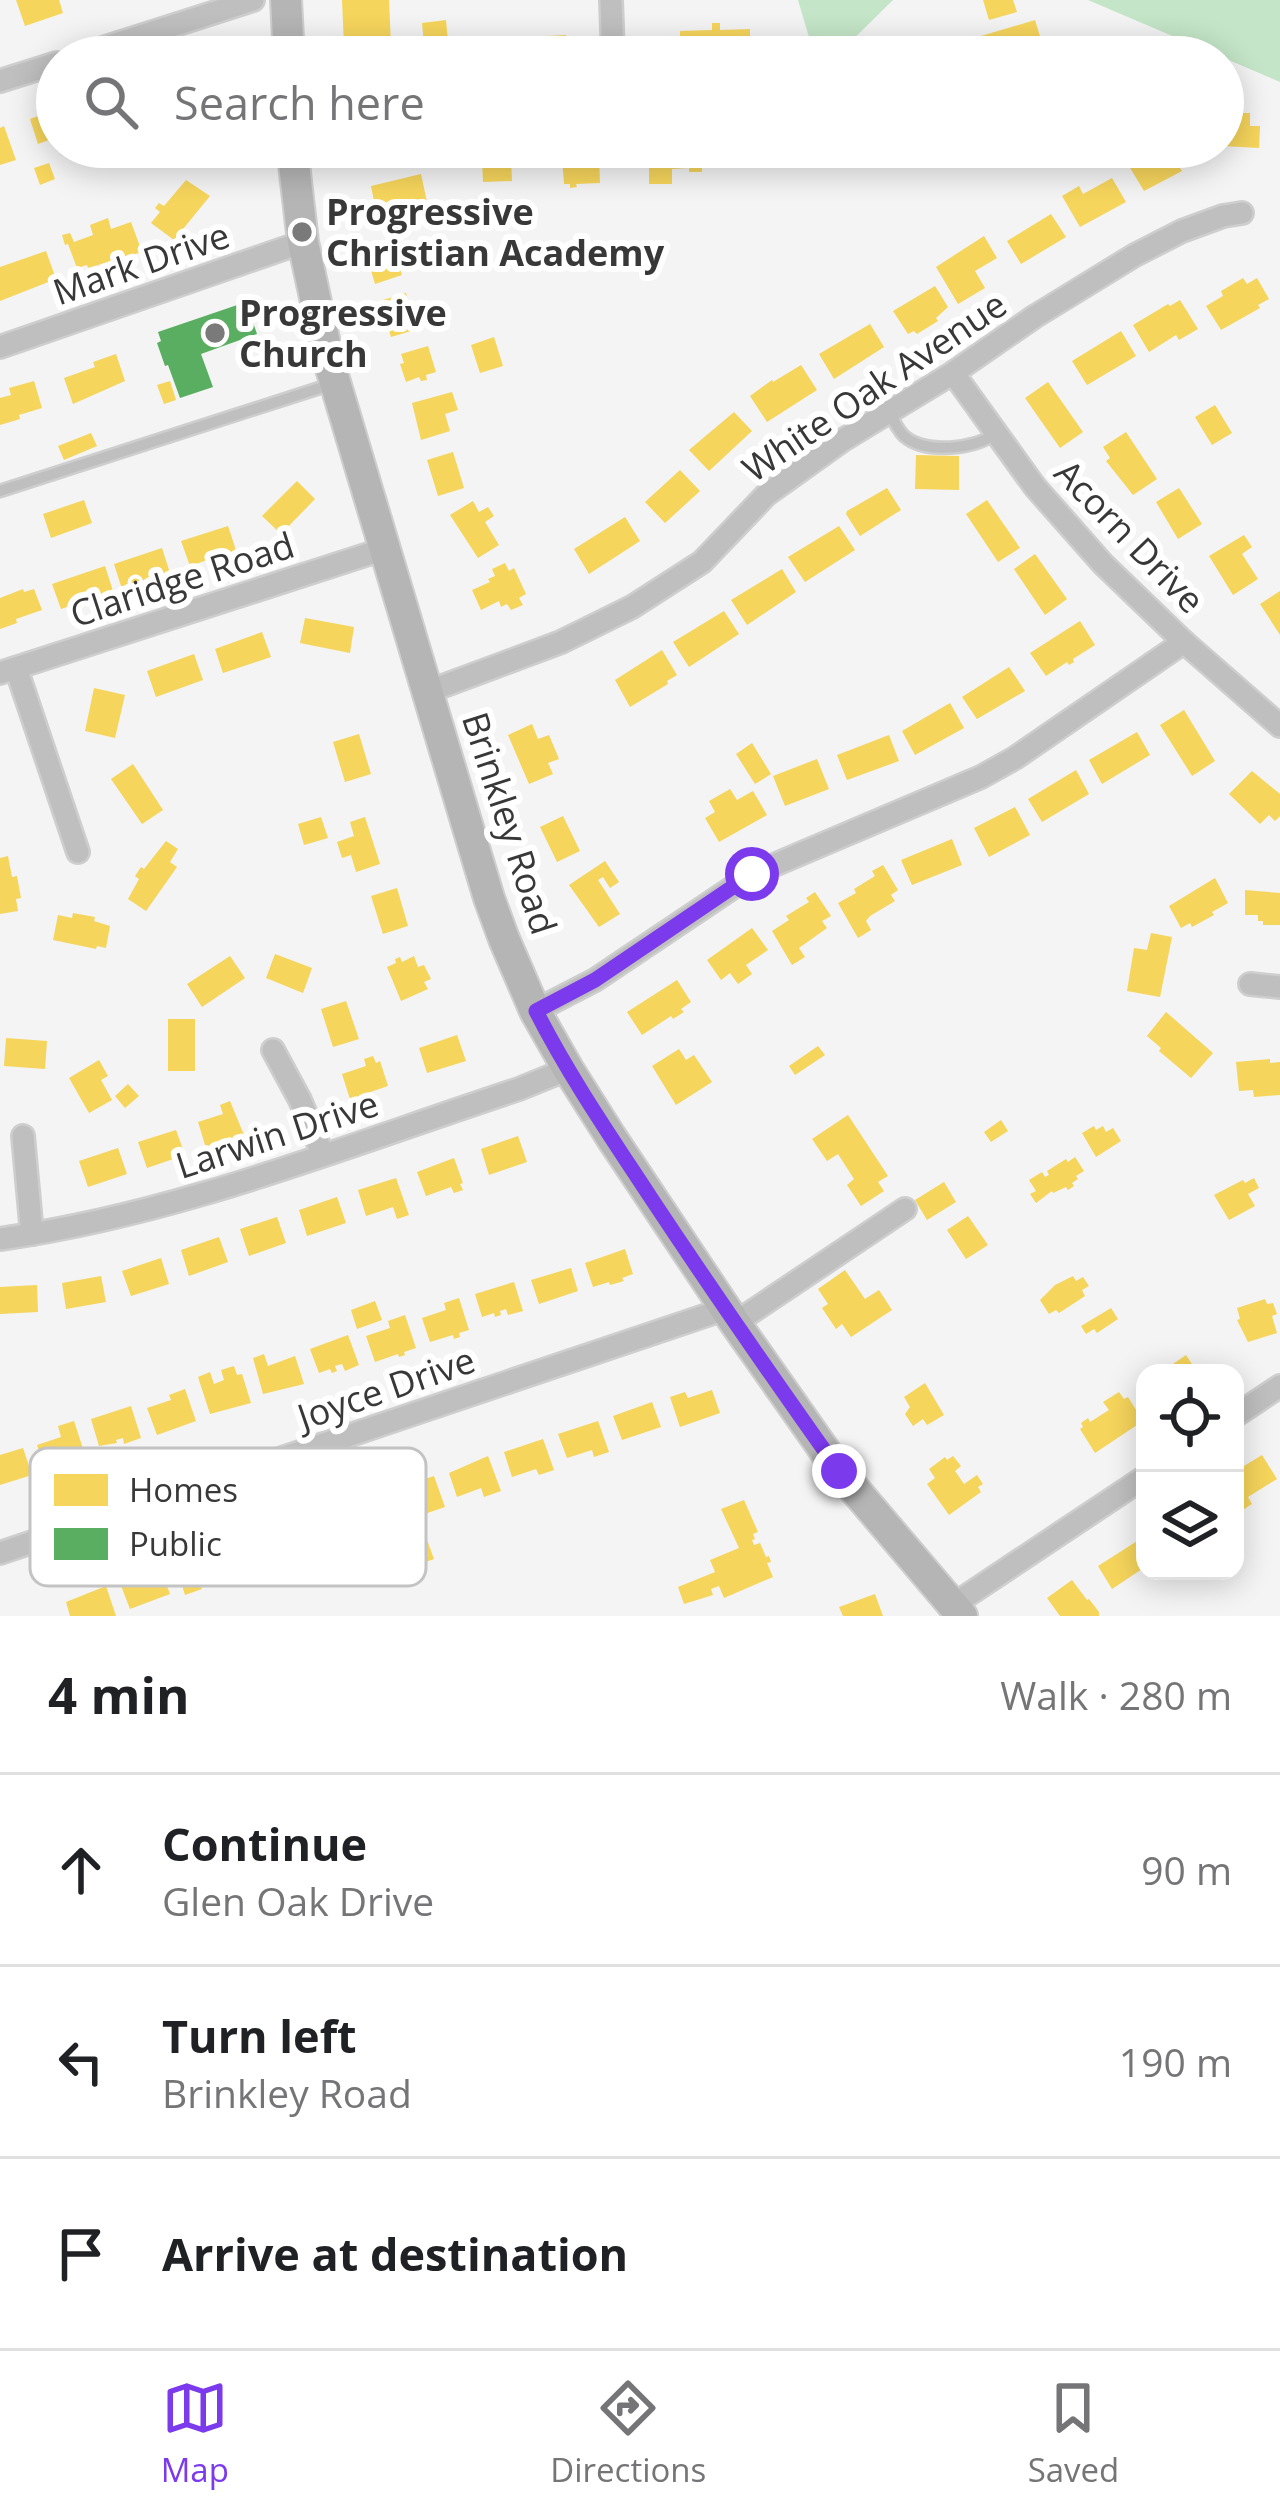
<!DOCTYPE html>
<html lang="en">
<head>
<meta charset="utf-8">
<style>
  body { margin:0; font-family:"Open Sans",sans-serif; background:#f2f2f2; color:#202124 }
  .controls { position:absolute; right:36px; bottom:36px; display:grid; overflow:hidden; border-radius:24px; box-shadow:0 6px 30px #0003 }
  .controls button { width:108px; height:108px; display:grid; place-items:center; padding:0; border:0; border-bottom:3px solid #e0e0e0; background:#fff; color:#202124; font:60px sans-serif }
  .stop { position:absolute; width:36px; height:36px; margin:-27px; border:9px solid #7c3aed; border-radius:50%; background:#fff }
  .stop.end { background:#7c3aed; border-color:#fff; box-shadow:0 3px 12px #0008 }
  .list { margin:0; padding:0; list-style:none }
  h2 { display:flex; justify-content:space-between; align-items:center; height:156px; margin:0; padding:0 48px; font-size:51px }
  h2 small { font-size:39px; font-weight:400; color:#757577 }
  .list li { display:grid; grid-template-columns:78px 1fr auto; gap:36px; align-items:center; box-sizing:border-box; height:192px; padding:0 48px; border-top:3px solid #e0e0e0 }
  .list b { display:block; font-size:45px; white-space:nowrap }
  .list p { margin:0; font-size:39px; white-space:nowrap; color:#757577 }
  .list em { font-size:39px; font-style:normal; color:#757577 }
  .icon { flex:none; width:66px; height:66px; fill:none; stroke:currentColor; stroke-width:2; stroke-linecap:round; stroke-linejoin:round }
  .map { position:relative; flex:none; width:1280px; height:1616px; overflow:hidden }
  .search { position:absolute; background:#fff; box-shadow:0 6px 30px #0003; left:36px; right:36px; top:36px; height:132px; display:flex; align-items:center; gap:30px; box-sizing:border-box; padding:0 42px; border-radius:66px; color:#757577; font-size:45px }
  .sheet { height:732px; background:#fff }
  nav { display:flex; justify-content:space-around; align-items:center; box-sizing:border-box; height:168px; border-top:3px solid #e0e0e0; background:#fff; font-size:33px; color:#757577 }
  nav a { display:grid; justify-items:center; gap:6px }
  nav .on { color:#7c3aed }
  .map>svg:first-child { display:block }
</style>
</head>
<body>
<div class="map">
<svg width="1280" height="1616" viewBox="0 0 1280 1616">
  <rect width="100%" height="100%" fill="#f3f4f3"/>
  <g fill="#c4e5c7">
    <polygon points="798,0 893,0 835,57 815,57"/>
    <polygon points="1088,0 1280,0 1280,82"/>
  </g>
  <g fill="#f6d55c">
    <polygon points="16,0 59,0 63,13 25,26"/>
    <polygon points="342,0 389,0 391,45 344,46"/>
    <polygon points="983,0 1013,0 1017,12 989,20"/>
    <polygon points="446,20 448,41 424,44 422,23"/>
    <polygon points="1035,20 1043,46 1035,48 1038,57 977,57 971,39"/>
    <polygon points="712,23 720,23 720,30 750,29 750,53 733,53 733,56 680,54 680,31 712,30"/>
    <polygon points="566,35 567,57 512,57 511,38"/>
    <polygon points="57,109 57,137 38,144 30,119"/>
    <polygon points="1223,113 1250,113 1250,126 1260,126 1259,148 1223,146"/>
    <polygon points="4,126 16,160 0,165 0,128"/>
    <polygon points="649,147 701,147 702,172 689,172 689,168 672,169 672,184 649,184"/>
    <polygon points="713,147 764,147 765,166 713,168"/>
    <polygon points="777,147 829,147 830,162 778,164"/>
    <polygon points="1152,147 1180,147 1189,162 1180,168 1182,171 1144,191 1129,166 1154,150"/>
    <polygon points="588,151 588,157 599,156 600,183 576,184 577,187 570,188 570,184 564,184 562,158 575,158 575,152"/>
    <polygon points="493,156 499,156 499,160 511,159 512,181 483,182 482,160 493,159"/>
    <polygon points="49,163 55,179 40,185 34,168"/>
    <polygon points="421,174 427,202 376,211 371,186"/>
    <polygon points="1112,178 1126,202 1080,227 1062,196 1079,186 1083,194"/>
    <polygon points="186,180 210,196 174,240 151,223 160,212 155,208 159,203 164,206"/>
    <polygon points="1051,214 1066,237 1021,264 1007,241"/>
    <polygon points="108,218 111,229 131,222 142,252 88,268 87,265 77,268 68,244 65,245 62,235 70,233 74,242 93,235 90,225"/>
    <polygon points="984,236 997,258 975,271 985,288 958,304 936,267"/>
    <polygon points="391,239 402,275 375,284 364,247"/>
    <polygon points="46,251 56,279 0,301 0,267"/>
    <polygon points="1243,278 1247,284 1257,278 1269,299 1258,305 1260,308 1221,330 1206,306 1223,296 1221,291"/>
    <polygon points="935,286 948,307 936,318 938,321 917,334 914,331 908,334 893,311"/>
    <polygon points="406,293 418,329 391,337 380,301"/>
    <polygon points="1180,300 1198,329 1179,340 1176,335 1149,352 1133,325 1168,304 1170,306"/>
    <polygon points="870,324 884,347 834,379 819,354"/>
    <polygon points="1121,331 1136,356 1087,385 1072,361"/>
    <polygon points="494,337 503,366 480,373 471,345"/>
    <polygon points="428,346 436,372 426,375 427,380 421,381 419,377 406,382 400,364 404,363 401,354"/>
    <polygon points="116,354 125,381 73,404 64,378 95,367 93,362"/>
    <polygon points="801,365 817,390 767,422 750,396 772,380 773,382"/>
    <polygon points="34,381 42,408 19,415 20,419 0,425 0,398 11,395 9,388"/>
    <polygon points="170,381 176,400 164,404 157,385"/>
    <polygon points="1048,382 1083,432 1060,448 1025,398"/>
    <polygon points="452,392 458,410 445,414 450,431 421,440 412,403"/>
    <polygon points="1215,405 1232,433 1212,445 1195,417"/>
    <polygon points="734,412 752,431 709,471 689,450"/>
    <polygon points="1126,432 1157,479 1133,495 1106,461 1110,458 1103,447"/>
    <polygon points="91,433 97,446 64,460 58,446"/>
    <polygon points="453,452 464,488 438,496 427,460"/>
    <polygon points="916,455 959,456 959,490 915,489"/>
    <polygon points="680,470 700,491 665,523 645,502"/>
    <polygon points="297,481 315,499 281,534 262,516"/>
    <polygon points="887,488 901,510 860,536 846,514 847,511"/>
    <polygon points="1179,488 1202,524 1178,539 1156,502"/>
    <polygon points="84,500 92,523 51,538 43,514"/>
    <polygon points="987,500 1020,548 998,562 966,514"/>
    <polygon points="473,501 479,512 488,507 494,516 485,522 499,545 478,558 450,515"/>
    <polygon points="625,517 640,541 589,574 574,549"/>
    <polygon points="228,526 236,550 190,566 181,541"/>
    <polygon points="839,526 855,550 805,582 788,557"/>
    <polygon points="1244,535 1252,547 1242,554 1258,579 1233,595 1209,556"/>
    <polygon points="162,548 170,573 122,589 114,564"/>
    <polygon points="1035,554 1067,599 1045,615 1014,569"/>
    <polygon points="505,563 509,571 514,568 526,594 519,598 523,605 511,610 507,604 501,607 499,601 481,610 472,590 490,582 488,579 495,576 492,569"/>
    <polygon points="105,566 113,591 103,595 105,599 84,607 82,602 61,609 52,584"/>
    <polygon points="782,569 796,592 747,625 731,600"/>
    <polygon points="23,589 24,592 34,589 42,610 16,619 17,623 0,629 0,598"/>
    <polygon points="1280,591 1280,635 1260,604"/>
    <polygon points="724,611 739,634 689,667 673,642"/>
    <polygon points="305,618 354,627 350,653 300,643"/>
    <polygon points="1080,621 1095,645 1073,659 1074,662 1069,665 1067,662 1046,676 1030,653"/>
    <polygon points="262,632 271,657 223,673 215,649"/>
    <polygon points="662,650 677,675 667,681 668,684 630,707 615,680"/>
    <polygon points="194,654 203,680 156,697 147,671"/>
    <polygon points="1009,667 1025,691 977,719 962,697"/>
    <polygon points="94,688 125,695 115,738 85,731"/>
    <polygon points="950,703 964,728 915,755 902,731"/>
    <polygon points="1184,710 1215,761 1192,776 1160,725"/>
    <polygon points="532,724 538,739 549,735 559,759 548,763 553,774 529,784 508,735"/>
    <polygon points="1137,732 1150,755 1102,784 1089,760"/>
    <polygon points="359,734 371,774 345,782 333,742"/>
    <polygon points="889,735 899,761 847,780 837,755"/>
    <polygon points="752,743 771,774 755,784 736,754"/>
    <polygon points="817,759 829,789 785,806 773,776"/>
    <polygon points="133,764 163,810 142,824 111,779"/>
    <polygon points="1076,770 1089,794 1042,822 1028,799"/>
    <polygon points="1252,771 1280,794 1280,816 1275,821 1269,815 1260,824 1229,794"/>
    <polygon points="730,789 737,800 753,791 767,815 719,842 705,818 715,812 709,801"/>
    <polygon points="1015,807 1030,835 989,857 974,828"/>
    <polygon points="563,816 580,851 557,862 540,827"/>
    <polygon points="321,817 328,838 304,845 298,824"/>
    <polygon points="365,817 380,864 356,872 351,855 342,858 337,842 354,836 350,822"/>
    <polygon points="952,839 962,865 912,885 901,860"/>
    <polygon points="166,841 178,849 170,862 177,867 146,911 128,899 139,879 135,876 141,867 144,869"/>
    <polygon points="8,856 12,877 17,876 21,898 16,899 18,911 0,914 0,858"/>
    <polygon points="605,861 619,882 610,888 603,877 598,880 620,914 599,927 569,885"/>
    <polygon points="883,865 898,890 891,895 895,901 870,916 866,921 871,930 858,938 838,903 856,893 854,889 875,876 872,871"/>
    <polygon points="1215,878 1228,903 1212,912 1214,915 1192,927 1190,923 1181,928 1169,906"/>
    <polygon points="397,888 408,926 383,934 371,896"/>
    <polygon points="1245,890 1280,893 1280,925 1263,925 1263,921 1258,921 1258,915 1245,915"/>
    <polygon points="815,892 831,916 822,921 827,928 799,948 805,957 792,965 772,931 789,920 786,916 809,902 806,898"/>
    <polygon points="73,913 95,917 94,921 110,926 106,948 97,946 96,949 53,940 58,915 72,918"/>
    <polygon points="752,928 768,950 746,965 752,974 738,984 730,973 721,980 707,960"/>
    <polygon points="1151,933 1172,937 1160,997 1127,991 1134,948 1147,950"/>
    <polygon points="275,954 312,968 303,993 266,978"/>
    <polygon points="230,956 245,978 202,1007 187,984"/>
    <polygon points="414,956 418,967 424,965 431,979 424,982 428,989 401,1001 387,967 396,963 395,959 400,957 402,962"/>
    <polygon points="677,980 691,1002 681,1009 684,1012 673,1019 671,1016 642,1035 627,1012"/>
    <polygon points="346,1001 359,1039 333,1047 321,1009"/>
    <polygon points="1166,1012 1213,1053 1191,1078 1159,1051 1161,1048 1147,1036"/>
    <rect x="168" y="1019" width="27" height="52"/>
    <polygon points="457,1035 466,1061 427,1073 419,1048"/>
    <polygon points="6,1038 47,1041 45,1069 4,1066"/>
    <polygon points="818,1046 825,1055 795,1075 789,1066"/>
    <polygon points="679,1049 686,1060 694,1055 712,1082 676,1105 652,1066"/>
    <polygon points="373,1056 376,1063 380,1061 388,1086 350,1099 342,1074 366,1066 364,1059"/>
    <polygon points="1270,1059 1270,1063 1280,1062 1280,1095 1254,1097 1253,1090 1239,1091 1236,1062"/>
    <polygon points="99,1060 108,1076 101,1080 112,1100 89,1113 69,1078"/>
    <polygon points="128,1084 139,1096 125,1108 115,1096"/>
    <polygon points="230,1101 244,1135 206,1148 198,1122 223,1114 220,1105"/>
    <polygon points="848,1115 888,1176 878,1182 884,1191 861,1206 847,1185 854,1179 838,1154 827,1161 812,1139"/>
    <polygon points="1001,1120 1008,1131 991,1142 984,1132"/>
    <polygon points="1094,1126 1096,1130 1103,1126 1106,1132 1113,1128 1121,1141 1096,1157 1082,1133"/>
    <polygon points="176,1130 185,1155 147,1168 138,1142"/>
    <polygon points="518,1136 527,1162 489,1175 481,1149"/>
    <polygon points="118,1148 127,1174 88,1187 79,1161"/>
    <polygon points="1075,1157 1084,1171 1076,1176 1078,1179 1072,1183 1074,1186 1068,1190 1066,1187 1053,1193 1052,1191 1036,1203 1030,1194 1036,1191 1029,1180 1042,1172 1045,1177 1049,1175 1047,1171 1066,1159 1068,1162"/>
    <polygon points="454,1158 463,1183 460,1184 463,1190 454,1193 451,1187 426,1196 417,1172"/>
    <polygon points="396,1178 409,1215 397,1219 393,1207 366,1216 358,1190"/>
    <polygon points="1254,1178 1259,1188 1248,1194 1255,1206 1229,1220 1214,1195 1243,1180 1245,1183"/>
    <polygon points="944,1182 956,1202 927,1220 915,1200"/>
    <polygon points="337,1197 346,1223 307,1236 299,1210"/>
    <polygon points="968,1216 988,1245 966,1259 947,1230"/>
    <polygon points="277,1217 286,1243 249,1256 240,1229"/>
    <polygon points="219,1237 228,1262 189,1276 181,1250"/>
    <polygon points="625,1249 633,1274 622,1278 624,1281 610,1285 609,1282 593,1287 585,1263"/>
    <polygon points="161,1258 169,1284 131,1296 122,1271"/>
    <polygon points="571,1268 578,1291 539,1304 531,1280"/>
    <polygon points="845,1270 865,1299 879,1290 892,1310 851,1337 842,1324 836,1329 822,1308 828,1304 818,1289"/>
    <polygon points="101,1276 106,1302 66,1309 62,1283"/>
    <polygon points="1073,1276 1076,1281 1083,1277 1089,1286 1082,1290 1085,1296 1059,1313 1056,1310 1049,1314 1040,1300 1055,1285"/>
    <polygon points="514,1282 523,1311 508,1315 506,1309 500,1311 501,1315 495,1317 494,1313 482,1317 475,1294"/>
    <polygon points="37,1285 38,1312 0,1314 0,1287"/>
    <polygon points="459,1298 469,1330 459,1333 460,1337 454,1339 453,1335 430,1342 422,1318 446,1310 444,1303"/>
    <polygon points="1265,1299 1267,1304 1273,1303 1277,1314 1272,1316 1277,1333 1248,1342 1237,1320 1240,1319 1237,1308"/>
    <polygon points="375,1301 382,1320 357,1329 351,1310"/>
    <polygon points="1111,1308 1118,1319 1097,1333 1094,1329 1086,1334 1081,1326"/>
    <polygon points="405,1315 416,1348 404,1352 405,1355 399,1357 398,1354 375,1362 366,1336 390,1328 388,1321"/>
    <polygon points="348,1335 359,1365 345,1371 342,1364 335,1366 337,1371 332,1373 330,1369 319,1373 310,1349"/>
    <polygon points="264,1354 268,1366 295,1356 304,1384 263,1394 253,1358"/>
    <polygon points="1186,1355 1198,1373 1160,1373"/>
    <polygon points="234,1366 237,1375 242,1374 251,1403 210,1414 198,1377 210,1372 214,1384 224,1380 221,1370"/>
    <polygon points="925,1383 944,1415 927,1425 923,1419 913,1426 905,1414 910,1407 904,1397"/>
    <polygon points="185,1389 196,1421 157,1435 147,1408 171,1400 169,1395"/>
    <polygon points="712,1390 720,1413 680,1427 670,1397 685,1392 688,1398"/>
    <polygon points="1119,1392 1124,1399 1128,1397 1143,1421 1095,1453 1080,1429 1083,1427 1081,1423 1088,1418 1090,1422 1109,1410 1103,1402"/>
    <polygon points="652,1402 661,1427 622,1440 613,1416"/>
    <polygon points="131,1406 141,1438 124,1444 123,1438 116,1440 117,1443 99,1446 91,1419"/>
    <polygon points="74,1421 86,1458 45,1469 37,1445 61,1437 58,1426"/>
    <polygon points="598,1421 609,1452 594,1457 592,1450 567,1458 558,1434"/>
    <polygon points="543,1439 554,1470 539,1475 536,1469 512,1477 504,1452"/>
    <polygon points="23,1448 32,1475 0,1485 0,1455"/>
    <polygon points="1262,1455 1277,1479 1248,1497 1252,1504 1235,1515 1235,1463 1239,1469"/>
    <polygon points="488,1456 501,1491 484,1497 481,1488 457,1497 449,1473"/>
    <polygon points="953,1456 961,1466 955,1471 964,1484 977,1475 983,1484 978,1487 981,1492 949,1515 927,1484 935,1478 929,1469 945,1457 947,1460"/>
    <polygon points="434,1476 445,1507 419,1516 417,1509 403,1514 394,1489"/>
    <polygon points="744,1500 758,1532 753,1534 755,1539 752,1540 754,1545 760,1543 766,1557 769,1556 771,1562 767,1563 773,1577 724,1598 719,1586 711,1589 713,1595 684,1604 678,1587 715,1572 710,1560 739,1548 721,1509"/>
    <polygon points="1145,1536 1145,1567 1112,1589 1098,1566"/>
    <polygon points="426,1537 434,1559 415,1566 408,1543"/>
    <polygon points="215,1550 224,1576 200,1584 202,1589 185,1595 175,1563"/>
    <polygon points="160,1567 170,1594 130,1609 120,1583"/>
    <polygon points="1072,1580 1087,1600 1089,1599 1099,1612 1099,1616 1060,1616 1047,1598"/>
    <polygon points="106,1586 116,1616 70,1616 66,1602"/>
    <polygon points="875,1594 883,1616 843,1616 839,1607"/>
  </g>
  <polygon fill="#5aae61" points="246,302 257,334 201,354 213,387 180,398 168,365 165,366 157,343 161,341 158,332"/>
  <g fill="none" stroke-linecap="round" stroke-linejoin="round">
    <g stroke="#cdcecd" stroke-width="15">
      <g id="lane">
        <path d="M889 411C893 420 897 429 904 436 925 454 975 450 996 433"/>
        <polyline points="0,491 332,384"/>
      </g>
    </g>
    <g stroke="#cdcecd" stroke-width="26">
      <g id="street">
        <polyline points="611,0 613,57"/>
        <polyline points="75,57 253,0"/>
        <polyline points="0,81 57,63"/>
        <polyline points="0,347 303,242"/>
        <polyline points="953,373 1035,487 1103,564 1184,642 1280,726"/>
        <polyline points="16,668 78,852"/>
        <polyline points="0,673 384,549"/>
        <polyline points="427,692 561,642 632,607 702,562 766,495 843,440 953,373 1034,317 1135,255 1182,231 1223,216 1242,213"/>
        <polyline points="1250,984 1280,987"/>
        <polyline points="535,1011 595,980 753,874 981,777 1015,758 1184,642"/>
        <polyline points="273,1050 300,1100 323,1155"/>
        <polyline points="23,1136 32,1234"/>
        <path d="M0 1239C179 1214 348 1145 519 1089L568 1069"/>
        <polyline points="735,1323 905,1209"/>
        <polyline points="1235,1416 1280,1386"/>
        <polyline points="0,1553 725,1309"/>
        <polyline points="953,1605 1145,1477"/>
      </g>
    </g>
    <g stroke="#cdcecd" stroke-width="34">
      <g id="secondary">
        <polyline points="286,0 289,57"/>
        <polyline points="292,147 303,242 329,362 489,898 504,939 535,1011 568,1069 611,1137 735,1323 839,1471 962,1616"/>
      </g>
    </g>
    <use href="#lane" stroke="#bfbfbf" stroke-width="10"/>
    <use href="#street" stroke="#bfbfbf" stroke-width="21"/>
    <use href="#secondary" stroke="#b5b5b5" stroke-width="30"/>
  </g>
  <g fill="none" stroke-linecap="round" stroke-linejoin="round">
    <path stroke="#7c3aed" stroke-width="15" d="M752 874 595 980 536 1011C569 1076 611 1137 651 1198 712 1290 775 1381 839 1471"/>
  </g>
  <g fill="#797a79" stroke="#fff" stroke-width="4.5">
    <circle cx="302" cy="232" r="12"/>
    <circle cx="215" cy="333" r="12"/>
  </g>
  <g text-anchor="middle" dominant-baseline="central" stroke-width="12" stroke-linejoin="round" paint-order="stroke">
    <g font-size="36" font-weight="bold" fill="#373837" stroke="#fff" text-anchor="start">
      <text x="326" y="211">Progressive<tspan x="326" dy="41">Christian Academy</tspan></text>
      <text x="239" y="312">Progressive<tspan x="239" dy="41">Church</tspan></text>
    </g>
    <g font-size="36" fill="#373837" stroke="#fff">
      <text transform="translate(141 263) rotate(-19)">Mark Drive</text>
      <text transform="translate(874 386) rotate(-34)">White Oak Avenue</text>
      <text transform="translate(1130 536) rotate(46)">Acorn Drive</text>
      <text transform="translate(182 579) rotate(-18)">Claridge Road</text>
      <text transform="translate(510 823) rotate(72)">Brinkley Road</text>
      <text transform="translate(277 1134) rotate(-18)">Larwin Drive</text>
      <text transform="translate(386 1388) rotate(-19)">Joyce Drive</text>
    </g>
  </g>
  <rect x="30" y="1448" width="396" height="138" rx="18" fill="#fff" stroke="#c3c3c3" stroke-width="3"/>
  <rect x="54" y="1474" width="54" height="32" fill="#f6d55c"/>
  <rect x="54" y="1528" width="54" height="32" fill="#5aae61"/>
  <g font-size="33" fill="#373837">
    <text x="129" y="1502">Homes</text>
    <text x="129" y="1556">Public</text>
  </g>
</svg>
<div class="controls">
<button><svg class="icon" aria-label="locate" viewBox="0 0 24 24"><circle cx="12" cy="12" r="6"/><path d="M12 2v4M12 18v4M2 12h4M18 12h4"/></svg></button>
<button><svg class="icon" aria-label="layers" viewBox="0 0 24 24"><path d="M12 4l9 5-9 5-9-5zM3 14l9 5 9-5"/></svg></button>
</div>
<div class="stop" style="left:752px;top:874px"></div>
<div class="stop end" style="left:839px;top:1471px"></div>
<div class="search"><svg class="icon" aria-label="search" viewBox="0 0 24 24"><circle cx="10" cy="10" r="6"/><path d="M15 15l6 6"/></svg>Search here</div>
</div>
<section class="sheet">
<h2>4 min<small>Walk · 280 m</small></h2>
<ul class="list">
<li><svg class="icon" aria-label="ahead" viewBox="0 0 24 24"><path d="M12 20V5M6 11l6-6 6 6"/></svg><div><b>Continue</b><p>Glen Oak Drive</p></div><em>90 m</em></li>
<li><svg class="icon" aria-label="left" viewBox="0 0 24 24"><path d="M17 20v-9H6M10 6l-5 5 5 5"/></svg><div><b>Turn left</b><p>Brinkley Road</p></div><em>190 m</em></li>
<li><svg class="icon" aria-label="arrive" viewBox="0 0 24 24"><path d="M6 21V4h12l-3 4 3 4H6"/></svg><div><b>Arrive at destination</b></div></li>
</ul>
</section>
<nav>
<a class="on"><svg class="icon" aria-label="map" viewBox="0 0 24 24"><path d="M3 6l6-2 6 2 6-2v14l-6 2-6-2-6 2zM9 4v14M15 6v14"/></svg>Map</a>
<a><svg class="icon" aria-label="directions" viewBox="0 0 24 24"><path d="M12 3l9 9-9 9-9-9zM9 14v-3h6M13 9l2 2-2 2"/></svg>Directions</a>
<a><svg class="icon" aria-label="saved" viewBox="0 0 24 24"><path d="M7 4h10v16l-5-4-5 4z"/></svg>Saved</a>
</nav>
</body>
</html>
